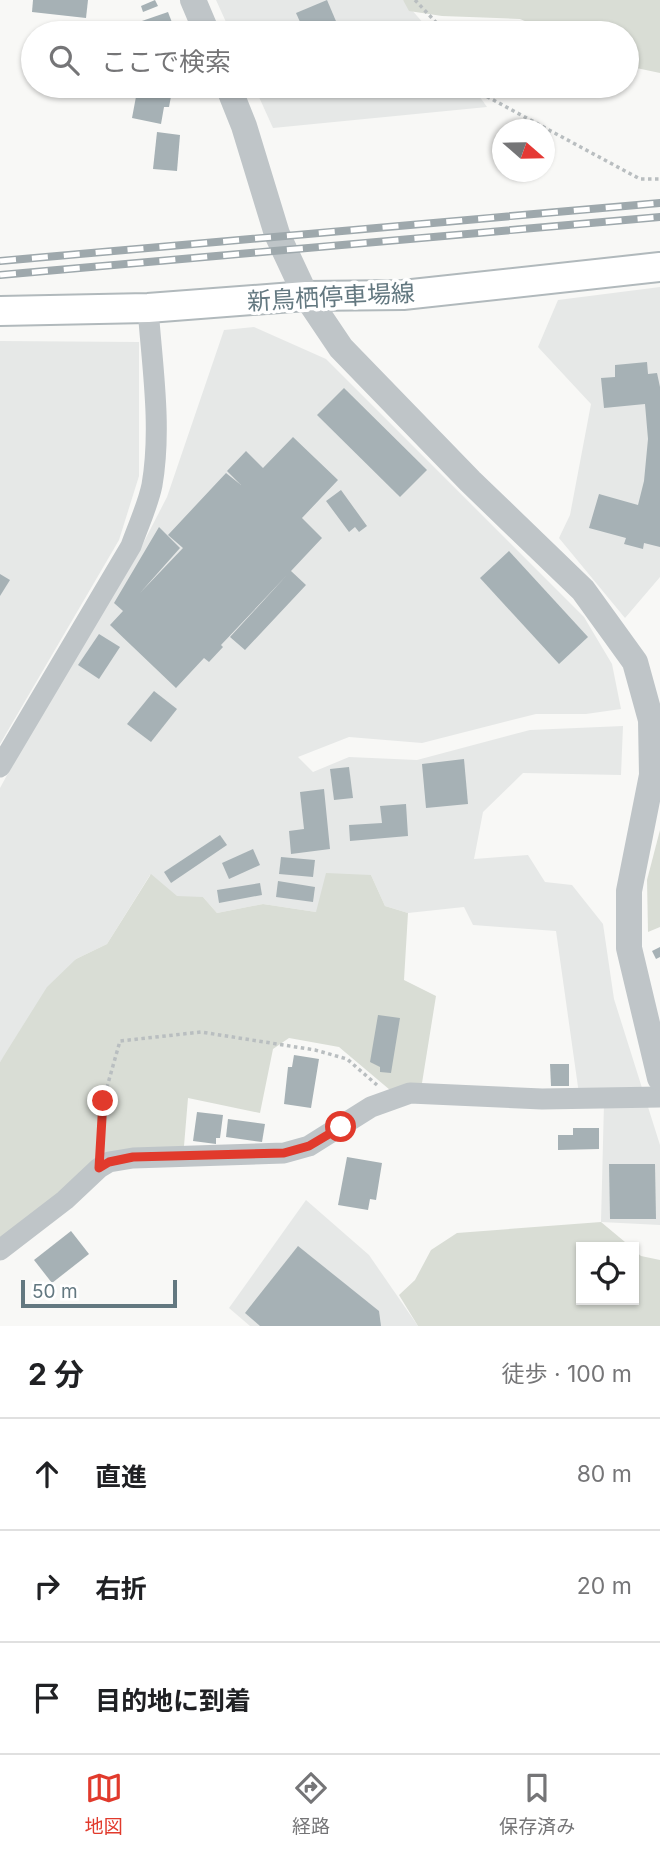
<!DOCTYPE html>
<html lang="ja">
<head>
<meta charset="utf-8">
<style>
  body { margin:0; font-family:Inter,"Noto Sans JP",sans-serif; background:#f6f6f6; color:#202124 }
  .controls { position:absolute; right:21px; bottom:21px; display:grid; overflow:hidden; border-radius:0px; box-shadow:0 2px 5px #0004 }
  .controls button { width:63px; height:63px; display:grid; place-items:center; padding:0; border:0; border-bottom:2px solid #e0e0e0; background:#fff; color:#202124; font:35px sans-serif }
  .compass { position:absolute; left:492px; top:119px; width:63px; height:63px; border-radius:50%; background:#fff; box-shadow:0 2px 5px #0004; rotate:110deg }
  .scale { position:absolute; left:21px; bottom:18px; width:156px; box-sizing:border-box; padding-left:7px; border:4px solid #637880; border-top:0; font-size:19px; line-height:24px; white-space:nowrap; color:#637880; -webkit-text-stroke:5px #fff; paint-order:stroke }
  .stop { position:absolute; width:21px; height:21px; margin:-16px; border:5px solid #e13a2c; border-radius:50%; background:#fff }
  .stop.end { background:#e13a2c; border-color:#fff; box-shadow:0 2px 7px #0008 }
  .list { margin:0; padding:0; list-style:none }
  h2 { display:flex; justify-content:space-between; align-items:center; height:91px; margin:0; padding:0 28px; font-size:30px }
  h2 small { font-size:23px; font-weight:400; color:#757577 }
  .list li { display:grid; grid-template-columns:46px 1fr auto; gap:21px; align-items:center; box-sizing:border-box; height:112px; padding:0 28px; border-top:2px solid #e0e0e0 }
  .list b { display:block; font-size:26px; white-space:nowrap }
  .list em { font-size:23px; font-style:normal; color:#757577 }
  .icon { flex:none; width:38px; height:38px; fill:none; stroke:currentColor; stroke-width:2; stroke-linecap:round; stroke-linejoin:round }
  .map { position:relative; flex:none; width:660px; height:1326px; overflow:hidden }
  .search { position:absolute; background:#fff; box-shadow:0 2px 5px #0004; left:21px; right:21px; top:21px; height:77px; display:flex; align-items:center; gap:18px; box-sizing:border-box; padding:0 24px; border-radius:38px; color:#757577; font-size:26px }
  .sheet { height:427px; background:#fff }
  nav { display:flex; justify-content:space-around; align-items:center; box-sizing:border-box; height:98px; border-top:2px solid #e0e0e0; background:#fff; font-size:19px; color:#757577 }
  nav a { display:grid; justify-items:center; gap:4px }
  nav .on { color:#e13a2c }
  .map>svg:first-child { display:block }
</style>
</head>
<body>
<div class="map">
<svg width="660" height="1326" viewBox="0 0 660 1326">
  <rect width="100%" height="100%" fill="#f8f8f6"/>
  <g fill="#e6e8e7">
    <polygon points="216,0 403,0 432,33 231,33"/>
    <polygon points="254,86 472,86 487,107 273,128"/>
    <polygon points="660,287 660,577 625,618 559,538 570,515 591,404 538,347 558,300"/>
    <polygon points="254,327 326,359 584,617 612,664 621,709 586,714 536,714 422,743 349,737 298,757 313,772 349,757 417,760 530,730 623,726 621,775 523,773 483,812 474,859 528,855 545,882 572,885 603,924 614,999 660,1145 660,1225 601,1222 604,1103 579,1094 556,931 473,925 464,907 408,913 385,906 371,875 316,912 263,904 217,913 203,897 177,897 150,875 107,944 76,959 0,1062 0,788 50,696 135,559 167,497 224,330"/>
    <polygon points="0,341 139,342 139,476 119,540 0,744"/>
    <polygon points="306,1200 369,1255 418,1326 250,1326 229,1308"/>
  </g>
  <g fill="#d9ddd5">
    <polygon points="403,0 660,0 660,73 627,66 627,33 553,33 520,19 442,16 409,11"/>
    <polygon points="660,830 660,927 648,932 647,880"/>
    <polygon points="326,873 371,875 385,906 408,913 404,980 436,996 422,1083 390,1090 339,1047 289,1038 273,1049 260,1113 188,1098 184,1146 94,1159 37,1215 0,1242 0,1062 47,987 76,959 107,944 151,874 177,896 203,897 217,913 263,904 316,912"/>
    <polygon points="601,1222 631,1247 581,1247 581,1300 634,1300 634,1250 641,1256 660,1260 660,1326 418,1326 399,1295 415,1280 431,1250 457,1233"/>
  </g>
  <g fill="#a6b1b5">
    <polygon points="33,0 88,0 86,18 32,12"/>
    <polygon points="155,0 158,6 143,12 141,6"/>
    <polygon points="327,0 341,33 305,33 296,13"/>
    <polygon points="168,12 176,33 143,33 139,22"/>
    <polygon points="138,86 173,86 169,107 164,107 161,124 132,118"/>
    <polygon points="157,132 180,135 177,171 153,169"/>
    <polygon points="647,362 648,374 657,373 660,387 660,547 644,543 643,549 624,544 626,538 589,528 599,494 638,505 644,481 648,439 645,404 604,408 601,378 615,377 615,365"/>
    <polygon points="344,388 427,470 400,497 317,415"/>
    <polygon points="293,437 338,480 302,518 322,538 291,571 306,585 245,650 230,637 287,575 221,645 223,647 209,662 204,658 176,688 110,625 123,611 114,603 159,527 180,548 140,593 183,548 168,535 226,473 241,485 227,471 246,451 263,468"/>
    <polygon points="341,490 367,526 359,532 355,527 349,532 326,501"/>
    <polygon points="509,551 588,637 559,664 480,578"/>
    <polygon points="0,574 10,580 0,596"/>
    <polygon points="99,634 120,647 99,679 78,665"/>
    <polygon points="154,691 177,709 151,742 127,724"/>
    <polygon points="464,759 468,804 426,808 422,764"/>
    <polygon points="349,767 353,798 334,800 330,769"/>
    <polygon points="324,789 330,849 291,854 289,831 304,829 300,792"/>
    <polygon points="406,804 408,836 350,841 349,825 382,823 380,806"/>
    <polygon points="220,835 227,845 171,883 164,872"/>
    <polygon points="253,849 260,865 229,879 222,863"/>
    <polygon points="281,857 315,860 313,877 279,874"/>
    <polygon points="278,881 315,887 313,902 276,897"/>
    <polygon points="260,883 262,895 219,903 217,890"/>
    <polygon points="660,947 660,957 656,959 652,951"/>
    <polygon points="378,1015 400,1018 391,1073 380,1072 380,1067 370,1062"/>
    <polygon points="294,1055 319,1059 311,1108 284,1104 288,1067 292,1067"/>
    <polygon points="550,1064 569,1064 569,1086 551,1086"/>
    <polygon points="197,1112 223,1115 220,1138 216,1138 216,1144 193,1141"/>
    <polygon points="228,1119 265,1124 262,1142 226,1137"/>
    <polygon points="573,1128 599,1128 599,1149 558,1150 558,1135 573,1135"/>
    <polygon points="347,1157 382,1163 376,1200 370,1199 368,1210 338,1205"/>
    <polygon points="609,1164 655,1164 656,1219 610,1219"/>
    <polygon points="71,1231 89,1254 52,1283 34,1260"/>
    <polygon points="298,1246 379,1311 381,1326 260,1326 245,1313"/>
  </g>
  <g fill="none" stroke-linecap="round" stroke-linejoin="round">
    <g stroke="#b1b9bc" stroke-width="32">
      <polyline id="secondary" points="0,311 148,308 306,296 403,295 660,267"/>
    </g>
    <g stroke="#b9bec0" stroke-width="3.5" stroke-dasharray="3.5 3.5" stroke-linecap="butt">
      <polyline points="415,0 446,33"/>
      <polyline points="478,86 484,95 640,179 660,179"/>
      <polyline points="100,1143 103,1101 120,1041 201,1032 315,1050 347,1059 377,1085"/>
    </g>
    <g stroke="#bfc5c8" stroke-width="21">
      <path d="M0 767 131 546C138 526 148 505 152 485 162 427 152 365 148 308"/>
      <polyline points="0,1250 65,1200 99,1168 109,1162 133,1158 284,1153 309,1146 371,1107 410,1093 542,1099 660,1097"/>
    </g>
    <g stroke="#bfc5c8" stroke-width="26">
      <polyline points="193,0 207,33"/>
      <polyline points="228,86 244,126 277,234 306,296 341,348 470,481 583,590 635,662 651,720 652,775 629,891 629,948 660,1078"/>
    </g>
    <use href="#secondary" stroke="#fff" stroke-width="28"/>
    <g stroke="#9ea8ac" stroke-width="8">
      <g id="rail">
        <polyline points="0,261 660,203"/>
        <polyline points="0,275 660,217"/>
      </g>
    </g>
    <use href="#rail" stroke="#fff" stroke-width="5" stroke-dasharray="16" stroke-linecap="butt"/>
  </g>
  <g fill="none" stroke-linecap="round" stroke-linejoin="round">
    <polyline stroke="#e13a2c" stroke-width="9" points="103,1101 99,1168 109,1162 133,1157 284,1153 309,1146 341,1127"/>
  </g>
  <g text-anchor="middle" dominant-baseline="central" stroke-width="7" stroke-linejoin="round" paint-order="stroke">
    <g font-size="24" fill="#637880" stroke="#fff">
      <text transform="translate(331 297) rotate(-3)">新鳥栖停車場線</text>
    </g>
  </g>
</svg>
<div class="controls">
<button><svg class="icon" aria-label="locate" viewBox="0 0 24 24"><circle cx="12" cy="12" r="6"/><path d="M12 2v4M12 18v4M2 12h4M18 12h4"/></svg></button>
</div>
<svg class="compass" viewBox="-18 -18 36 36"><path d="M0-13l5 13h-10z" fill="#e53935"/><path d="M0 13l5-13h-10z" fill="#757577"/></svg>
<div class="scale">50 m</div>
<div class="stop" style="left:341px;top:1127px"></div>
<div class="stop end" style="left:103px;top:1101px"></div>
<div class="search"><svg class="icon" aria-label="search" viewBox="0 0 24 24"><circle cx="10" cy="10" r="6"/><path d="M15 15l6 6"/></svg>ここで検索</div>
</div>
<section class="sheet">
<h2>2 分<small>徒歩 · 100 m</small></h2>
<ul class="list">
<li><svg class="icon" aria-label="ahead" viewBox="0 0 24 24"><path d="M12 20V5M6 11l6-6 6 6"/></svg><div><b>直進</b></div><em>80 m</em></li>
<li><svg class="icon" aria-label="right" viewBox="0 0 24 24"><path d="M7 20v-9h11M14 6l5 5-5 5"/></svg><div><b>右折</b></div><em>20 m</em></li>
<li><svg class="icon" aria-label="arrive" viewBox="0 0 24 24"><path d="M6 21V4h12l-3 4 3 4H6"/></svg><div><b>目的地に到着</b></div></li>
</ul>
</section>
<nav>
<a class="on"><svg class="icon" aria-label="map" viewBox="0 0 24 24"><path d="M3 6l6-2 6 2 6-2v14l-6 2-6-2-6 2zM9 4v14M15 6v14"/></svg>地図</a>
<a><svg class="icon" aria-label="directions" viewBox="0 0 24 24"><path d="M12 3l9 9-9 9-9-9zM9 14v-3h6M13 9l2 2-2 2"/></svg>経路</a>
<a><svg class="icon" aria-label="saved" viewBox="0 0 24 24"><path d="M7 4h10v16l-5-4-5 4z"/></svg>保存済み</a>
</nav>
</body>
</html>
